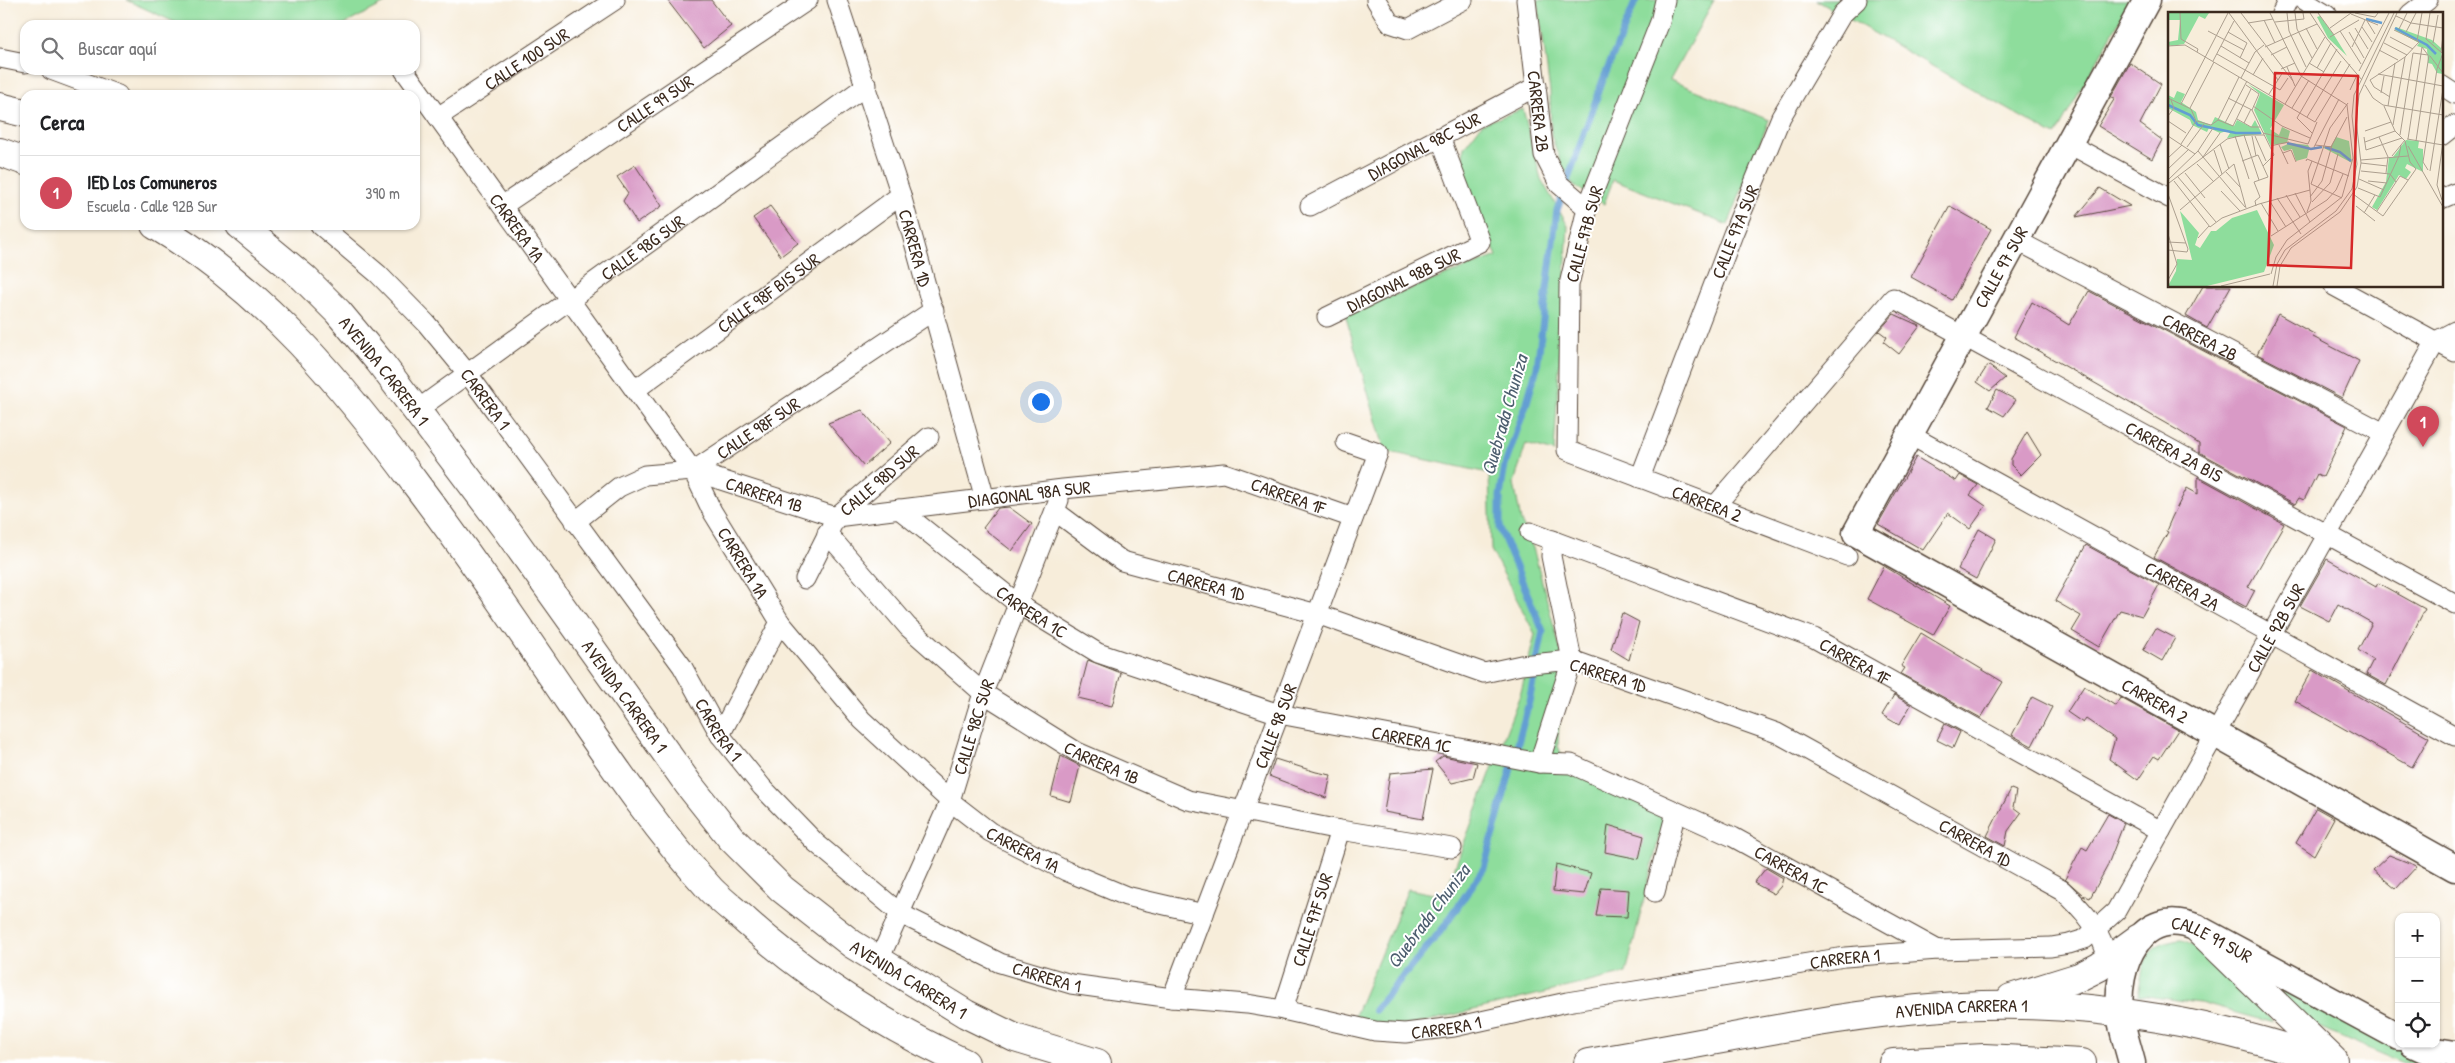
<!DOCTYPE html>
<html lang="es">
<head>
<meta charset="utf-8">
<style>
  body { margin:0; font-family:"Patrick Hand",sans-serif; background:#f6f6f6; color:#202124 }
  .controls { position:absolute; right:15px; bottom:15px; display:grid; overflow:hidden; border-radius:10px; box-shadow:0 1px 4px #0004 }
  .controls button { width:45px; height:45px; display:grid; place-items:center; padding:0; border:0; border-bottom:1px solid #e0e0e0; background:#fff; color:#202124; font:25px sans-serif }
  .you { position:absolute; left:1040px; top:401px; width:18px; height:18px; margin:-12px; border:4px solid #fff; border-radius:50%; background:#1a73e8; box-shadow:0 0 0 8px #1a73e833 }
  .badge { display:grid; place-items:center; width:32px; height:32px; border-radius:50%; background:#d1495b; color:#fff; font-size:16px; font-weight:700 }
  .pin { position:absolute; translate:-50% -41px; filter:drop-shadow(0 1px 2px #0008) }
  .pin::after { content:''; position:absolute; top:26px; width:18px; height:15px; background:inherit; clip-path:polygon(0 0,100% 0,50% 100%) }
  .list { margin:0; padding:0; list-style:none }
  h2 { display:flex; justify-content:space-between; align-items:center; height:65px; margin:0; padding:0 20px; font-size:21px }
  h2 small { font-size:16px; font-weight:400; color:#757577 }
  .list li { display:grid; grid-template-columns:32px 1fr auto; gap:15px; align-items:center; box-sizing:border-box; height:75px; padding:0 20px; border-top:1px solid #e0e0e0 }
  .list b { display:block; font-size:19px; white-space:nowrap }
  .list p { margin:0; font-size:16px; white-space:nowrap; color:#757577 }
  .list em { font-size:16px; font-style:normal; color:#757577 }
  .icon { flex:none; width:28px; height:28px; fill:none; stroke:currentColor; stroke-width:2; stroke-linecap:round; stroke-linejoin:round }
  .map { position:relative; flex:none; width:2455px; height:1063px; overflow:hidden }
  .search { position:absolute; background:#fff; box-shadow:0 1px 4px #0004; left:20px; top:20px; width:400px; height:55px; display:flex; align-items:center; gap:12px; box-sizing:border-box; padding:0 18px; border-radius:15px; color:#757577; font-size:19px }
  .panel { position:absolute; background:#fff; box-shadow:0 1px 4px #0004; left:20px; top:90px; width:400px; height:140px; border-radius:15px }
  .map>svg:first-child { display:block }
</style>
</head>
<body>
<div class="map">
<svg width="2455" height="1063" viewBox="0 0 2455 1063">
  <rect width="100%" height="100%" fill="#fff"/>
  <filter id="ink" filterUnits="userSpaceOnUse"><feTurbulence type="fractalNoise" baseFrequency=".02" numOctaves="2"/><feDisplacementMap in="SourceGraphic" scale="10" xChannelSelector="R" yChannelSelector="G"/><feConvolveMatrix kernelMatrix="1 2 1 2 8 2 1 2 1" color-interpolation-filters="sRGB"/></filter>
  <filter id="wash" filterUnits="userSpaceOnUse"><feTurbulence type="fractalNoise" baseFrequency=".0096" numOctaves="4" result="noise"/><feDisplacementMap in="SourceGraphic" scale="20" xChannelSelector="R" yChannelSelector="G"/><feGaussianBlur stdDeviation="1.12" result="paint"/><feColorMatrix in="noise" values="0 0 0 0 0 0 0 0 0 0 0 0 0 0 0 0 0 1.4 0 .05"/><feComposite in="paint" operator="in"/></filter>
  <g filter="url(#wash)">
    <rect width="100%" height="100%" fill="#f7edda"/>
    <g fill="#8edd9c" stroke="#64845d">
      <polygon points="126,0 391,0 343,25 181,25"/>
      <polygon points="1538,0 1714,0 1670,80 1769,120 1728,225 1613,180 1604,204 1573,185 1561,163 1551,135 1550,92"/>
      <polygon points="1816,0 2131,0 2055,136"/>
      <polygon points="1523,109 1541,179 1568,226 1554,452 1526,444 1514,483 1521,521 1533,548 1566,671 1559,723 1558,746 1567,767 1665,813 1626,973 1412,1025 1351,1025 1408,889 1444,896 1521,692 1535,634 1491,550 1489,473 1385,451 1345,314 1497,256 1461,179 1464,147 1482,124"/>
      <path d="M2180 939C2222 961 2243 987 2273 1023L2200 1003 2138 995C2144 963 2142 944 2180 939Z"/>
      <polygon points="2243,959 2446,1063 2403,1063 2309,1023"/>
    </g>
    <g fill="none" stroke-linecap="round" stroke-linejoin="round">
      <polyline stroke="#639ed3" stroke-width="7" points="1375,1010 1444,927 1484,868 1529,702 1543,631 1500,529 1500,496 1505,465 1527,402 1537,367 1557,210 1603,80 1636,0"/>
    </g>
    <g id="blocks">
      <g fill="#d99ac6">
        <polygon points="667,0 711,0 731,26 704,48"/>
        <polygon points="2130,63 2161,84 2140,124 2162,140 2152,159 2098,126 2115,98 2111,97"/>
        <polygon points="635,165 662,206 637,223 623,201 628,193 617,177"/>
        <polygon points="2100,188 2130,206 2076,217"/>
        <polygon points="770,206 798,243 781,256 753,218"/>
        <polygon points="1950,206 1991,229 1952,300 1911,277"/>
        <polygon points="2203,286 2231,286 2207,328 2186,316"/>
        <polygon points="2089,291 2347,426 2323,477 2317,474 2304,500 2299,498 2295,504 2199,452 2199,444 2179,431 2014,337 2032,302 2069,325"/>
        <polygon points="1894,314 1920,326 1899,354 1884,342 1887,337 1879,331"/>
        <polygon points="2278,314 2314,334 2313,337 2359,361 2342,398 2257,354"/>
        <polygon points="1988,365 2005,378 1990,391 1977,382"/>
        <polygon points="1997,390 2016,400 2004,416 1988,407"/>
        <polygon points="862,410 890,443 864,466 828,423"/>
        <polygon points="2027,432 2041,455 2021,475 2011,465 2011,459"/>
        <polygon points="1916,457 1956,481 1960,475 1978,485 1970,495 1986,506 1970,529 1948,513 1923,550 1878,524"/>
        <polygon points="2198,477 2284,524 2248,587 2255,590 2246,607 2154,557 2168,532 2166,531 2172,517 2187,488 2198,494"/>
        <polygon points="1009,507 1032,524 1012,551 983,528 998,508"/>
        <polygon points="1979,529 1996,539 1976,579 1958,569"/>
        <polygon points="2086,545 2159,585 2142,616 2120,610 2099,647 2072,631 2081,616 2055,601"/>
        <polygon points="2327,559 2376,587 2378,583 2425,609 2386,685 2366,674 2373,660 2358,650 2372,623 2338,604 2329,621 2300,606"/>
        <polygon points="1884,566 1950,606 1933,635 1867,599"/>
        <polygon points="1622,613 1639,622 1629,660 1611,649"/>
        <polygon points="2156,628 2175,638 2162,661 2143,650"/>
        <polygon points="1921,633 2003,682 1981,718 1901,674 1905,668 1901,666"/>
        <polygon points="1088,660 1121,673 1112,706 1078,698"/>
        <polygon points="2312,670 2429,737 2412,767 2295,701"/>
        <polygon points="2084,686 2116,706 2121,698 2178,730 2159,759 2154,756 2138,780 2109,759 2115,739 2086,719 2083,723 2067,712"/>
        <polygon points="1894,695 1911,705 1899,725 1882,715"/>
        <polygon points="2032,697 2052,707 2032,746 2012,735"/>
        <polygon points="1945,724 1960,732 1953,748 1937,740"/>
        <polygon points="1061,756 1080,766 1071,802 1051,796"/>
        <polygon points="1443,756 1477,763 1473,778 1452,783 1435,762"/>
        <polygon points="1275,759 1316,772 1331,775 1326,798 1269,776"/>
        <polygon points="1433,769 1423,819 1384,812 1390,773"/>
        <polygon points="2011,789 2016,791 2013,807 2021,813 2008,831 2005,846 1987,836"/>
        <polygon points="2316,808 2334,818 2314,855 2296,843"/>
        <polygon points="2108,814 2124,823 2107,867 2090,898 2083,895 2065,879 2082,847 2087,850"/>
        <polygon points="1608,825 1644,836 1639,859 1605,852"/>
        <polygon points="2389,855 2417,866 2396,889 2373,870"/>
        <polygon points="1556,864 1591,873 1584,894 1553,891"/>
        <polygon points="1766,868 1783,878 1781,886 1774,894 1754,883"/>
        <polygon points="1601,888 1629,890 1627,917 1596,916"/>
      </g>
    </g>
  </g>
  <g filter="url(#ink)">
    <use href="#blocks" fill-opacity="0" stroke="#57473a" stroke-width="1"/>
    <g fill="none" stroke-linecap="round" stroke-linejoin="round">
      <g stroke="#57473a" stroke-width="21">
        <g id="street">
          <path id="s1" d="M837 0 901 195 985 499"/>
          <polyline points="1376,0 1390,23 1408,29 1463,0"/>
          <path id="s2" d="M1526 0 1544 155 1559 184 1587 208"/>
          <path id="s3" d="M1665 0 1660 22 1587 208 1569 285 1567 450 1847 556"/>
          <polyline points="2304,0 2327,14"/>
          <polyline points="2281,14 2288,0"/>
          <polyline points="2410,14 2428,0"/>
          <polyline points="0,58 25,63"/>
          <polyline points="51,70 118,95"/>
          <path id="s4" d="M404 70 693 471 712 511 780 622 862 720 950 801 990 832 1066 871 1126 896 1204 914"/>
          <polyline points="2441,85 2455,94"/>
          <path id="s5" d="M438 117 615 0"/>
          <polyline points="2441,136 2455,125"/>
          <polyline points="2069,144 2169,198"/>
          <polyline points="2441,199 2455,193"/>
          <path id="s6" d="M502 206 808 0"/>
          <path id="s7" d="M1310 206 1537 86"/>
          <path id="s8" d="M320 225 378 274 426 323 468 374 682 666 720 735 762 787 816 843 901 914 1000 963 1071 984 1172 998 1247 1004 1283 1010 1375 1031 1405 1033 1454 1027 1567 1002 1845 957 1938 950 2051 947 2069 944 2085 939 2116 911 2436 341 2455 331"/>
          <path id="s9" d="M2016 240 2384 433"/>
          <polyline points="2334,286 2455,352"/>
          <path id="s10" d="M1327 317 1480 242 1440 137"/>
          <path id="s11" d="M635 390 901 195"/>
          <path id="s12" d="M417 410 867 85"/>
          <path id="s13" d="M1910 435 2455 736"/>
          <path id="s14" d="M693 471 836 517 1063 489 1224 473 1353 518"/>
          <path id="s15" d="M1640 478 1733 234 1781 117 1842 14 1857 0"/>
          <path id="s16" d="M1715 506 1893 298 2455 604"/>
          <path id="s17" d="M899 509 1018 604 1098 653 1279 714 1508 757 1539 763 1571 764 1733 837 1938 950"/>
          <path id="s18" d="M1055 511 1122 561 1317 614 1484 673 1521 665 1572 660 1777 733 2062 890C2084 911 2101 929 2108 960"/>
          <path id="s19" d="M575 522 619 487 645 475 693 471 934 310"/>
          <path id="s20" d="M1530 532 1814 638 2161 831"/>
          <path id="s21" d="M827 533 908 627 983 693 1077 752 1188 800 1340 830 1452 848"/>
          <path id="s22" d="M805 579 836 517 929 437"/>
          <polyline points="720,735 780,622"/>
          <polyline points="1539,763 1572,660 1551,556 1553,540"/>
          <polyline points="1655,892 1676,812"/>
          <path id="s23" d="M879 960 950 801 983 693 1059 500"/>
          <path id="s24" d="M1172 998 1378 453 1346 442"/>
          <path id="s25" d="M1283 1010 1340 830"/>
        </g>
      </g>
      <g stroke="#57473a" stroke-width="29">
        <g id="secondary">
          <path id="s26" d="M2147 0 1856 533 2455 868"/>
          <polyline points="2413,1044 2424,1049 2455,1054"/>
          <path id="s27" d="M2132 1063C2128 1047 2122 1030 2120 1014 2115 967 2140 903 2197 928L2399 1037"/>
        </g>
      </g>
      <g stroke="#57473a" stroke-width="30">
        <g id="highway">
          <polyline points="0,107 25,113"/>
          <polyline points="0,152 25,161"/>
          <path d="M155 225C266 291 343 385 418 487 473 560 524 635 575 710 618 773 660 834 711 890 722 901 735 911 747 922 811 979 887 1027 965 1063"/>
          <path id="s28" d="M240 225 304 278 338 312 379 361 509 533 689 785 731 838 782 889 852 944 966 1014 1015 1038 1097 1063"/>
          <polyline points="2197,928 2333,1060"/>
          <polyline points="2011,998 2079,977 2099,967 2139,938"/>
          <path id="s29" d="M1588 1063C1719 1042 1849 1009 1982 1005 2100 1002 2221 1024 2332 1063"/>
          <polyline points="1893,1063 1984,1058 2082,1063"/>
        </g>
      </g>
      <use href="#street" stroke="#fff" stroke-width="19"/>
      <use href="#secondary" stroke="#fff" stroke-width="26"/>
      <use href="#highway" stroke="#fff" stroke-width="28"/>
    </g>
  </g>
  <g text-anchor="middle" dominant-baseline="central" stroke-width="4" stroke-linejoin="round" paint-order="stroke">
    <g font-size="18" fill="#3b2a1e" stroke="#fff">
      <text stroke="none"><textPath href="#s5" startOffset="106">CALLE 100 SUR</textPath></text>
      <text stroke="none"><textPath href="#s6" startOffset="184">CALLE 99 SUR</textPath></text>
      <text stroke="none"><textPath href="#s2" startOffset="112">CARRERA 2B</textPath></text>
      <text stroke="none"><textPath href="#s7" startOffset="129">DIAGONAL 98C SUR</textPath></text>
      <text stroke="none"><textPath href="#s4" startOffset="194">CARRERA 1A</textPath></text>
      <text stroke="none"><textPath href="#s15" startOffset="264">CALLE 97A SUR</textPath></text>
      <text transform="translate(1584 234) rotate(-75)">CALLE 97B SUR</text>
      <text stroke="none"><textPath href="#s12" startOffset="278">CALLE 98G SUR</textPath></text>
      <text stroke="none"><textPath href="#s1" startOffset="260">CARRERA 1D</textPath></text>
      <text transform="translate(2001 267) rotate(-61)">CALLE 97 SUR</text>
      <text stroke="none"><textPath href="#s10" startOffset="85">DIAGONAL 98B SUR</textPath></text>
      <text stroke="none"><textPath href="#s11" startOffset="165">CALLE 98F BIS SUR</textPath></text>
      <text stroke="none"><textPath href="#s9" startOffset="208">CARRERA 2B</textPath></text>
      <text stroke="none"><textPath href="#s28" startOffset="206">AVENIDA CARRERA 1</textPath></text>
      <text stroke="none"><textPath href="#s8" startOffset="241">CARRERA 1</textPath></text>
      <text stroke="none"><textPath href="#s19" startOffset="211">CALLE 98F SUR</textPath></text>
      <text stroke="none"><textPath href="#s16" startOffset="594">CARRERA 2A BIS</textPath></text>
      <text stroke="none"><textPath href="#s22" startOffset="126">CALLE 98D SUR</textPath></text>
      <text stroke="none"><textPath href="#s14" startOffset="75">CARRERA 1B</textPath></text>
      <text stroke="none"><textPath href="#s14" startOffset="345">DIAGONAL 98A SUR</textPath></text>
      <text stroke="none"><textPath href="#s14" startOffset="609">CARRERA 1F</textPath></text>
      <text stroke="none"><textPath href="#s3" startOffset="616">CARRERA 2</textPath></text>
      <text stroke="none"><textPath href="#s4" startOffset="599">CARRERA 1A</textPath></text>
      <text stroke="none"><textPath href="#s18" startOffset="171">CARRERA 1D</textPath></text>
      <text stroke="none"><textPath href="#s13" startOffset="311">CARRERA 2A</textPath></text>
      <text stroke="none"><textPath href="#s17" startOffset="168">CARRERA 1C</textPath></text>
      <text stroke="none"><textPath href="#s8" startOffset="2484">CALLE 92B SUR</textPath></text>
      <text stroke="none"><textPath href="#s20" startOffset="350">CARRERA 1F</textPath></text>
      <text transform="translate(1608 675) rotate(17)">CARRERA 1D</text>
      <text stroke="none"><textPath href="#s28" startOffset="611">AVENIDA CARRERA 1</textPath></text>
      <text stroke="none"><textPath href="#s26" startOffset="950">CARRERA 2</textPath></text>
      <text stroke="none"><textPath href="#s24" startOffset="291">CALLE 98 SUR</textPath></text>
      <text stroke="none"><textPath href="#s23" startOffset="252">CALLE 98C SUR</textPath></text>
      <text stroke="none"><textPath href="#s8" startOffset="646">CARRERA 1</textPath></text>
      <text stroke="none"><textPath href="#s17" startOffset="572">CARRERA 1C</textPath></text>
      <text stroke="none"><textPath href="#s21" startOffset="362">CARRERA 1B</textPath></text>
      <text stroke="none"><textPath href="#s18" startOffset="996">CARRERA 1D</textPath></text>
      <text stroke="none"><textPath href="#s4" startOffset="1004">CARRERA 1A</textPath></text>
      <text stroke="none"><textPath href="#s17" startOffset="978">CARRERA 1C</textPath></text>
      <text stroke="none"><textPath href="#s25" startOffset="95">CALLE 97F SUR</textPath></text>
      <text stroke="none"><textPath href="#s27" startOffset="211">CALLE 91 SUR</textPath></text>
      <text stroke="none"><textPath href="#s8" startOffset="1876">CARRERA 1</textPath></text>
      <text stroke="none"><textPath href="#s8" startOffset="1066">CARRERA 1</textPath></text>
      <text stroke="none"><textPath href="#s28" startOffset="1016">AVENIDA CARRERA 1</textPath></text>
      <text stroke="none"><textPath href="#s29" startOffset="378">AVENIDA CARRERA 1</textPath></text>
      <text stroke="none"><textPath href="#s8" startOffset="1471">CARRERA 1</textPath></text>
    </g>
    <g font-size="19" font-style="italic" fill="#4d5e6f" stroke="#fff">
      <text transform="translate(1504 415) rotate(-74)">Quebrada Chuniza</text>
      <text transform="translate(1428 916) rotate(-53)">Quebrada Chuniza</text>
    </g>
  </g>
  <g transform="translate(2168 12)">
    <rect width="275" height="275" fill="#f7edda"/>
    <path d="M0 1H41L37 7 31 4 16 32 4 34 0 33V22V30L10 28 12 8H0ZM152 4 166 23 179 44 160 26 149 5ZM228 15 264 28 273 36 275 62 269 61 264 52 260 51 259 37 249 34 251 31 227 18ZM80 72 116 93 102 117 111 123 114 115 122 119 119 131 102 133 86 98 92 82ZM9 79 17 82 13 90 28 100 30 108 43 113 47 105 66 114 69 108 83 115 87 108 94 122 59 126 62 121 59 119 52 121 41 116 39 120 24 113 22 108 0 96V83L6 86ZM168 125 181 129 184 151 154 135 141 138 139 146 128 149 124 137 116 139 113 135 122 131 140 133 142 136 163 134ZM238 128 251 129 250 136 255 137V160L239 152 237 156 243 160 238 167 231 163 209 198 204 195 218 170 221 145H225ZM89 198 106 233 96 260 39 274H0L8 259 9 247 24 248 12 199 31 221 27 233 32 236 43 219H48L64 206Z" fill="#8edd9c"/>
    <path fill="none" stroke="#639ed3" stroke-width="2.5" d="M198 7 214 11M227 16 259 33 268 42M0 93 22 103 30 113 68 121H93M119 131 143 137 154 135M157 135 172 140 183 149"/>
    <path fill="none" stroke="#ac9f8f" stroke-width="1" d="M12 1 13 27 30 37 29 40M61 1 110 68M73 1 125 69M102 1 133 64 179 93 185 146 174 185 119 228 108 245 103 262M119 1 121 19 138 55M127 1 129 17 144 46M142 1 159 27 194 68M150 1 166 23M187 1 207 5 210 1M262 1 258 27 274 41M183 2 210 13M228 4 243 11 275 16M96 8 107 31M199 9 207 22M107 10 136 7 135 1M80 11 105 7M194 15 204 30M138 16 149 37M162 16 183 1M187 16 200 37M231 17 239 1M40 19 76 38M172 19 193 52M60 20 79 31M181 20 196 46M238 20 248 1M162 25 191 8M222 25 245 37M249 29 254 1M216 31 239 43M265 31 270 3M0 34 17 33 147 110 182 52M53 34 81 51M97 35 149 12M184 35 197 8M211 38 230 48M273 40 275 24M245 41 260 43M49 42 112 78 120 66M103 43 119 35M262 44 275 61M72 46 79 31M45 49 66 9M141 51 156 60M119 55 127 74M149 56 163 31M113 57 127 51M191 59 221 1M210 62 275 74M85 63 95 46M71 65 50 108 65 114 83 77M73 66 87 40 96 33M78 73 91 82 84 98M197 73 205 86 215 93 275 103M182 78 189 63M213 81 216 64M101 82 115 60M222 85 206 75 202 68 237 45 251 30 226 18M0 86 23 97 28 109M60 86 84 98M13 92 60 1M117 92 157 25M85 94 114 114 142 126M216 94 227 119 237 129M220 94 227 51M22 96 46 50M124 96 141 68M84 98 106 143 95 154M0 104 6 96 3 88M139 105 173 49M69 107 83 115H92M0 109 18 121M29 109 43 113 50 108M57 111 79 69M76 111 83 97M225 113 237 45M197 119 223 110M95 121 140 132 149 110M144 121 129 106 169 37M76 123 91 168M232 123 245 41M0 124 27 142M67 124 81 167M84 124 88 144M87 124 98 149M196 125 198 138 234 126M211 125 220 145 218 161M239 127 275 133M240 127 254 35 260 43M248 129 261 43M197 130 227 119M13 132 28 109M52 132 61 157M111 133 120 152M147 133 164 135M102 134 121 130M240 134 275 195M19 135 36 112M146 135 171 87M46 138 54 162M30 139 77 195M115 141 123 138 128 150M224 144 237 128M35 145 52 121M0 146 14 133M193 148 240 144M74 149 90 143 100 165 86 170 92 185 87 189 88 194M138 149 139 147 181 164M193 151 219 154M29 152 46 170M0 157 21 137M260 158 255 150 269 57 275 41M193 159 222 162 228 170M262 159 275 77M58 160 72 175M17 161 37 186M10 165 48 210M191 167 216 178M0 168 30 139 45 116M6 169 42 215 54 206 91 192 142 178M200 169 219 171M1 171 59 127 76 123H96M143 172 162 116 180 91M143 172 174 186M190 176 212 185 231 144 233 133M53 179 72 199M127 181 142 210M0 182 20 237 19 240 0 238M185 182 215 204 248 157 242 150 237 129M118 183 132 205M142 185 154 169 164 133 179 105M109 186 133 222M101 188 118 215M274 188 269 173 275 130M144 190 162 171 170 142M93 191 110 219M188 194 207 209M12 198 66 152 78 196M209 199 232 164 240 168M139 200 143 189 140 159 144 149M196 201 207 183M0 222 9 252 0 268M103 224 159 188 168 178 175 162M30 226 41 214M0 230 18 231M53 274 102 262M105 274 109 252 117 238 168 199 184 177 189 152 184 104 186 83 226 1M109 274 112 254 123 236 172 200 189 175 193 151 188 108 191 83 229 1"/>
    <path fill="#d62828" fill-opacity="0.15" stroke="#d62828" stroke-width="2.5" d="M107 61 190 64 183 256 100 253Z"/>
    <rect width="275" height="275" fill="none" stroke="#3b2a1e" stroke-width="2.5"/>
  </g>
</svg>
<div class="controls">
<button>+</button>
<button>−</button>
<button><svg class="icon" aria-label="locate" viewBox="0 0 24 24"><circle cx="12" cy="12" r="6"/><path d="M12 2v4M12 18v4M2 12h4M18 12h4"/></svg></button>
</div>
<div class="you"></div>
<div class="pin badge" style="left:2423px;top:447px">1</div>
<div class="search"><svg class="icon" aria-label="search" viewBox="0 0 24 24"><circle cx="10" cy="10" r="6"/><path d="M15 15l6 6"/></svg>Buscar aquí</div>
<section class="panel">
<h2>Cerca<small></small></h2>
<ul class="list">
<li><span class="badge">1</span><div><b>IED Los Comuneros</b><p>Escuela · Calle 92B Sur</p></div><em>390 m</em></li>
</ul>
</section>
</div>
</body>
</html>
